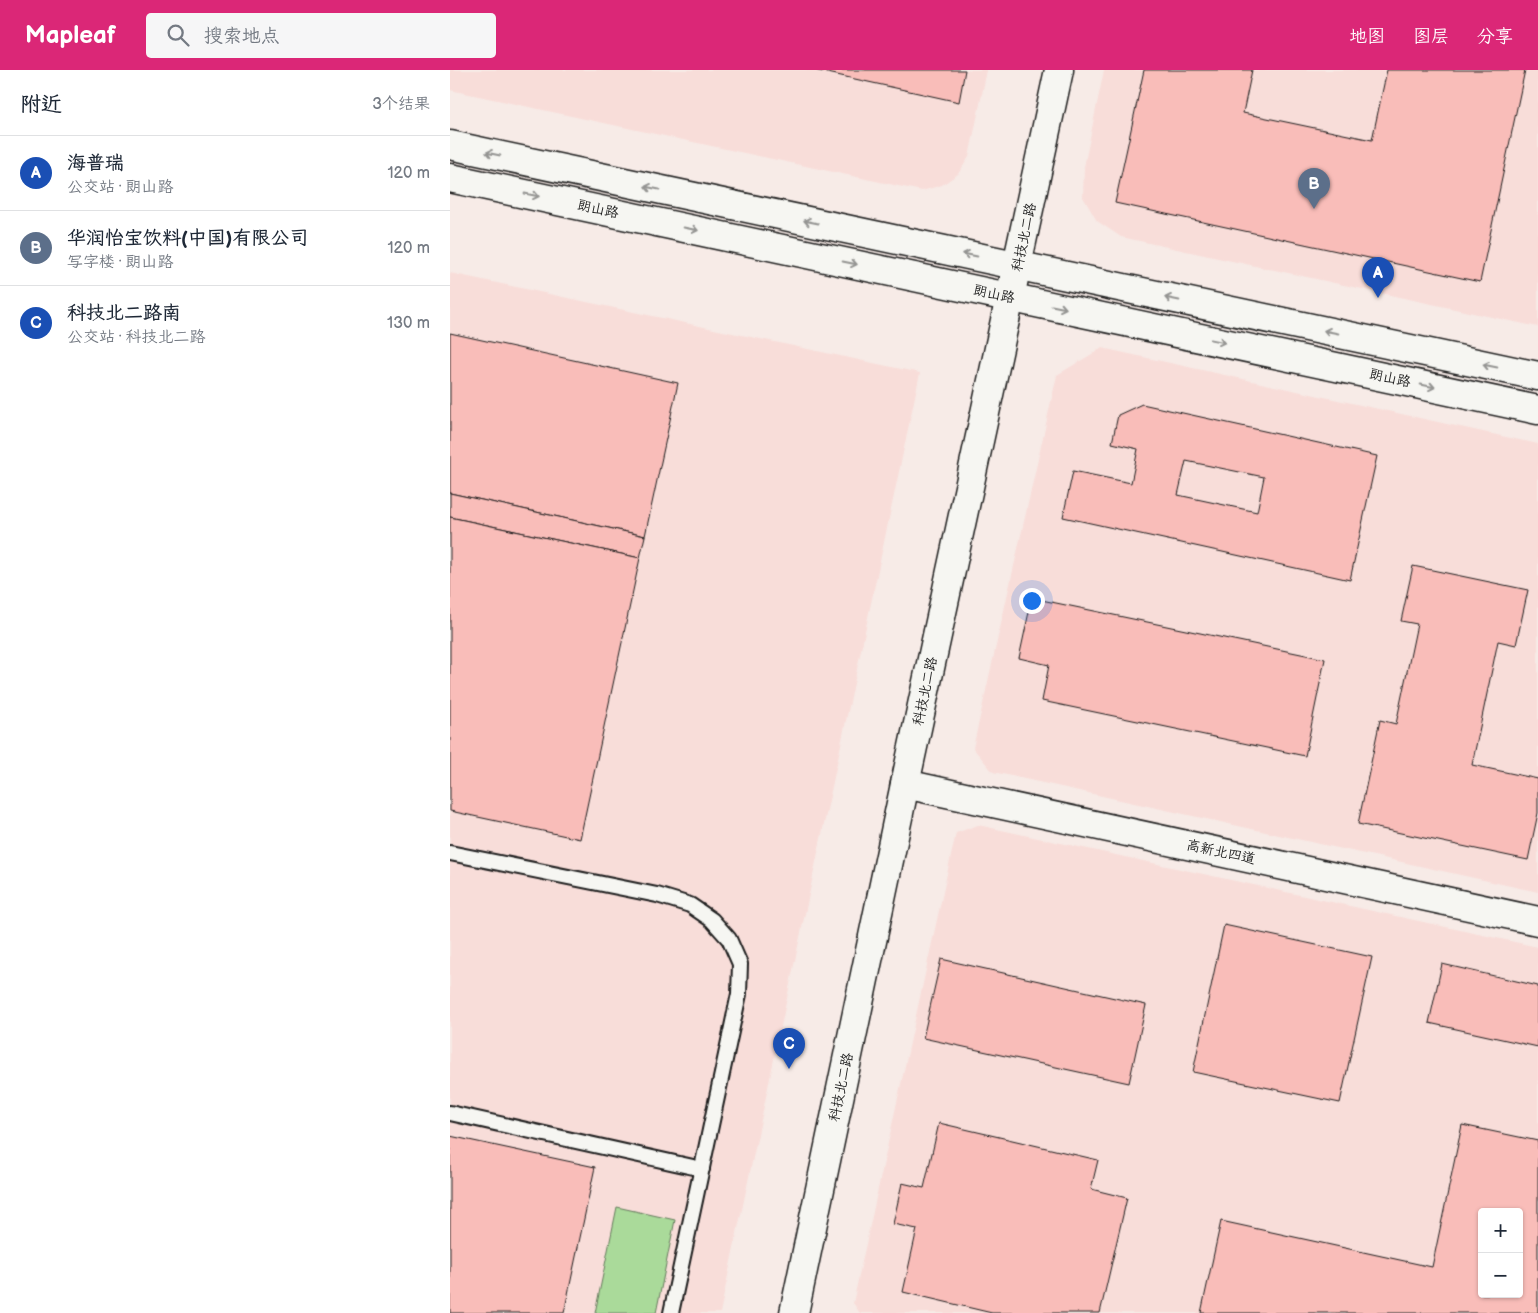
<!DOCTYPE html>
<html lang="zh">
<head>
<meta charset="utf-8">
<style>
  body { margin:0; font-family:"Balsamiq Sans","LXGW WenKai TC",sans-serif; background:#f6f6f7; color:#1f2937 }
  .controls { position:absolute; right:15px; bottom:15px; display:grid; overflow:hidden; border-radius:5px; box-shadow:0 1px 4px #0004 }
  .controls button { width:45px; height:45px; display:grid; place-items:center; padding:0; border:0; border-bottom:1px solid #e0e1e3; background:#fff; color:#1f2937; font:25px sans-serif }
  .you { position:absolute; left:581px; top:530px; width:18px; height:18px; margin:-12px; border:4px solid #fff; border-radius:50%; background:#1a73e8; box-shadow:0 0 0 8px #1a73e833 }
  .badge { display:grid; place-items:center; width:32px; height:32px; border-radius:50%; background:#db2777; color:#fff; font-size:16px; font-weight:700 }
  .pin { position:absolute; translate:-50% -41px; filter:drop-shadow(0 1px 2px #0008) }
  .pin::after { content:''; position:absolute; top:26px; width:18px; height:15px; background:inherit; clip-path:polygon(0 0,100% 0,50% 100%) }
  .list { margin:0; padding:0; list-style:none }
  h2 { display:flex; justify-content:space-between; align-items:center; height:65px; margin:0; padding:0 20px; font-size:21px }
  h2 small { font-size:16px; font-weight:400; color:#747a83 }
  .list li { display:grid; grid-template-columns:32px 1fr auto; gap:15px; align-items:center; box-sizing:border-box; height:75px; padding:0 20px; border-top:1px solid #e0e1e3 }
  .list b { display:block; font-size:19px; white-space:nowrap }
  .list p { margin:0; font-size:16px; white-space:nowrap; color:#747a83 }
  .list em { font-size:16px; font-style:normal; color:#747a83 }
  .icon { flex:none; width:28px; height:28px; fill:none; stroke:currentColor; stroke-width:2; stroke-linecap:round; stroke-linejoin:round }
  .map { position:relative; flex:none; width:1088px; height:1243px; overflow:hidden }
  header { display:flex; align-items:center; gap:30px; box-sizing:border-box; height:70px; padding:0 25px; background:#db2777; color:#fff }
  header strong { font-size:24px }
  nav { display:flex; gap:28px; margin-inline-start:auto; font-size:18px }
  .search { width:350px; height:45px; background:#f6f6f7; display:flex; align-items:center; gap:12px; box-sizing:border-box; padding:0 18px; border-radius:5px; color:#747a83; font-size:19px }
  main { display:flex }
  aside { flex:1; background:#fff }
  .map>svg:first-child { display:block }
</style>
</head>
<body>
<header>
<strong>Mapleaf</strong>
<div class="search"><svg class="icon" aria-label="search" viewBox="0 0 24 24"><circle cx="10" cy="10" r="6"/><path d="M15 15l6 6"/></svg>搜索地点</div>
<nav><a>地图</a><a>图层</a><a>分享</a></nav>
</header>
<main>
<aside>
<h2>附近<small>3个结果</small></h2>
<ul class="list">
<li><span class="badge" style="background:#1a4fb4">A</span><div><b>海普瑞</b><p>公交站 · 朗山路</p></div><em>120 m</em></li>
<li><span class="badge" style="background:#5c6f8a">B</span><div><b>华润怡宝饮料(中国)有限公司</b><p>写字楼 · 朗山路</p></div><em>120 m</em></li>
<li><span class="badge" style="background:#1a4fb4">C</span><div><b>科技北二路南</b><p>公交站 · 科技北二路</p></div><em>130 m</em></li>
</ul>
</aside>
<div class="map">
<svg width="1088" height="1243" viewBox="0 0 1088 1243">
  <rect width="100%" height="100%" fill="#f7ebe7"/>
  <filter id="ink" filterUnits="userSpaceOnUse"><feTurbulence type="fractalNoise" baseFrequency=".02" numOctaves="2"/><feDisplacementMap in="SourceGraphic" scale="10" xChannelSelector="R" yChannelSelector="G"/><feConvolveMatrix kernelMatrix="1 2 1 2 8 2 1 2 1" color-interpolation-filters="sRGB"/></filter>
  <g filter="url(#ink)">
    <g fill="#f8ddd9" fill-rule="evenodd">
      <polygon points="0,0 537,0 519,87 508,104 492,115 472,121 0,20"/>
      <polygon points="654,0 1088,0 1088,257 671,167 647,151 633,127 634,97"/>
      <polygon points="0,203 470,303 270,1243 0,1243"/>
      <polygon points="652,278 1088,374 1088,822 543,702 523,678 607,305"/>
      <path d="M528 755 1088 877V1243H410L403 1233 506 763ZM1032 1142H1069V1224H1032Z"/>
    </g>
    <polygon fill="#aada9a" stroke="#637b5b" points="167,1137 225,1150 206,1243 145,1243"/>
    <g fill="#f9bdb9" stroke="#1c1c1c" fill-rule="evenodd">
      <polygon points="364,0 515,0 509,32"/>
      <polygon points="694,0 802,0 793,43 922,70 937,0 1075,0 1030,212 665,133"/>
      <polygon points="0,263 228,313 195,466 0,423"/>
      <path d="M692 334 927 386 900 510 613 447 623 401 681 413 688 379 662 373 668 345ZM736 391 814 407 807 442 728 425Z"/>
      <polygon points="0,423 195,466 190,488 0,447"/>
      <polygon points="0,447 190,488 130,769 0,741"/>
      <polygon points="963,496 1078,520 1066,575 1048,571 1022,695 1088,709 1088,743 1078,790 908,754 930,650 946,654 967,554 951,551"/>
      <polygon points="582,528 875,589 855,686 592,631 599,595 569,588"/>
      <polygon points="774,855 922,887 890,1033 743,1002"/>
      <polygon points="491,889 696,935 679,1013 473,968"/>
      <polygon points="992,894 1088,916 1088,977 979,953"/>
      <polygon points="489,1053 648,1090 641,1119 677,1128 650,1243 542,1243 453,1222 467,1159 443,1154 452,1113 474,1118"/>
      <path d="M1012 1055 1088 1071V1243H751L771 1151 982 1197ZM1032 1142H1069V1224H1032Z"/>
      <polygon points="0,1066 145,1097 114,1243 0,1243"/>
    </g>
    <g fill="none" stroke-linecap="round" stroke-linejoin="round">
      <g stroke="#1c1c1c" stroke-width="18">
        <g id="lane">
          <polyline points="0,783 207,825 240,835 262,850 279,869 290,894 289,924 221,1243"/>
          <polyline points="0,1043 252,1099"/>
        </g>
      </g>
      <g stroke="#1c1c1c" stroke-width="31">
        <g id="secondary">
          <polyline points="0,75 1088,306"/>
          <polyline points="0,108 1088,340"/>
          <polyline points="455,714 1088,851"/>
          <polyline points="344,1243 455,714 609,0"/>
        </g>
      </g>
      <use href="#lane" stroke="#f6f6f2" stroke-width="14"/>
      <use href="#secondary" stroke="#f6f6f2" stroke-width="28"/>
    </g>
    <defs><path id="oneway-shaft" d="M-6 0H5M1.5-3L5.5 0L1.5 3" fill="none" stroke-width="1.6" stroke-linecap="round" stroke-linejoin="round" transform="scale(1.25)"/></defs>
    <g stroke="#949492">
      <use href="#oneway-shaft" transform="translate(43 84) rotate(-168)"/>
      <use href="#oneway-shaft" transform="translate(202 118) rotate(-168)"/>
      <use href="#oneway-shaft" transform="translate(82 125) rotate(12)"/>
      <use href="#oneway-shaft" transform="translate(361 152) rotate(-168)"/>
      <use href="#oneway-shaft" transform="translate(241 159) rotate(12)"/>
      <use href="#oneway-shaft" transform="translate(520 185) rotate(-168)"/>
      <use href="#oneway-shaft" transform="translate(400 193) rotate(12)"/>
      <use href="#oneway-shaft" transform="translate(722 229) rotate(-168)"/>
      <use href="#oneway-shaft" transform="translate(609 237) rotate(12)"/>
      <use href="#oneway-shaft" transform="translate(881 262) rotate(-168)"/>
      <use href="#oneway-shaft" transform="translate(768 271) rotate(12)"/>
      <use href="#oneway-shaft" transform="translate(1040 296) rotate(-168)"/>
      <use href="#oneway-shaft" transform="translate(978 316) rotate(12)"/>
    </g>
  </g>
  <g text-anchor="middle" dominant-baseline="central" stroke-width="4.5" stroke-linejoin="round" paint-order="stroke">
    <g font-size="14" fill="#1c1c1c" stroke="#f6f6f2">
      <text transform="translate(148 139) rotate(12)">朗山路</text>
      <text transform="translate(574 167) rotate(-78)">科技北二路</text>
      <text transform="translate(544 224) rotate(12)">朗山路</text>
      <text transform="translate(940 308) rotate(12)">朗山路</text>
      <text transform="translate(475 621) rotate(-78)">科技北二路</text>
      <text transform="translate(771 782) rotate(12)">高新北四道</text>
      <text transform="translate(391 1017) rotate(-78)">科技北二路</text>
    </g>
  </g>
</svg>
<div class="controls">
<button>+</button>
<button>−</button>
</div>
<div class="you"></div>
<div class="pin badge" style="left:928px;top:228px;background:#1a4fb4">A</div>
<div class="pin badge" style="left:864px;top:139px;background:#5c6f8a">B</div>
<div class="pin badge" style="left:339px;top:999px;background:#1a4fb4">C</div>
</div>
</main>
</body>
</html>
